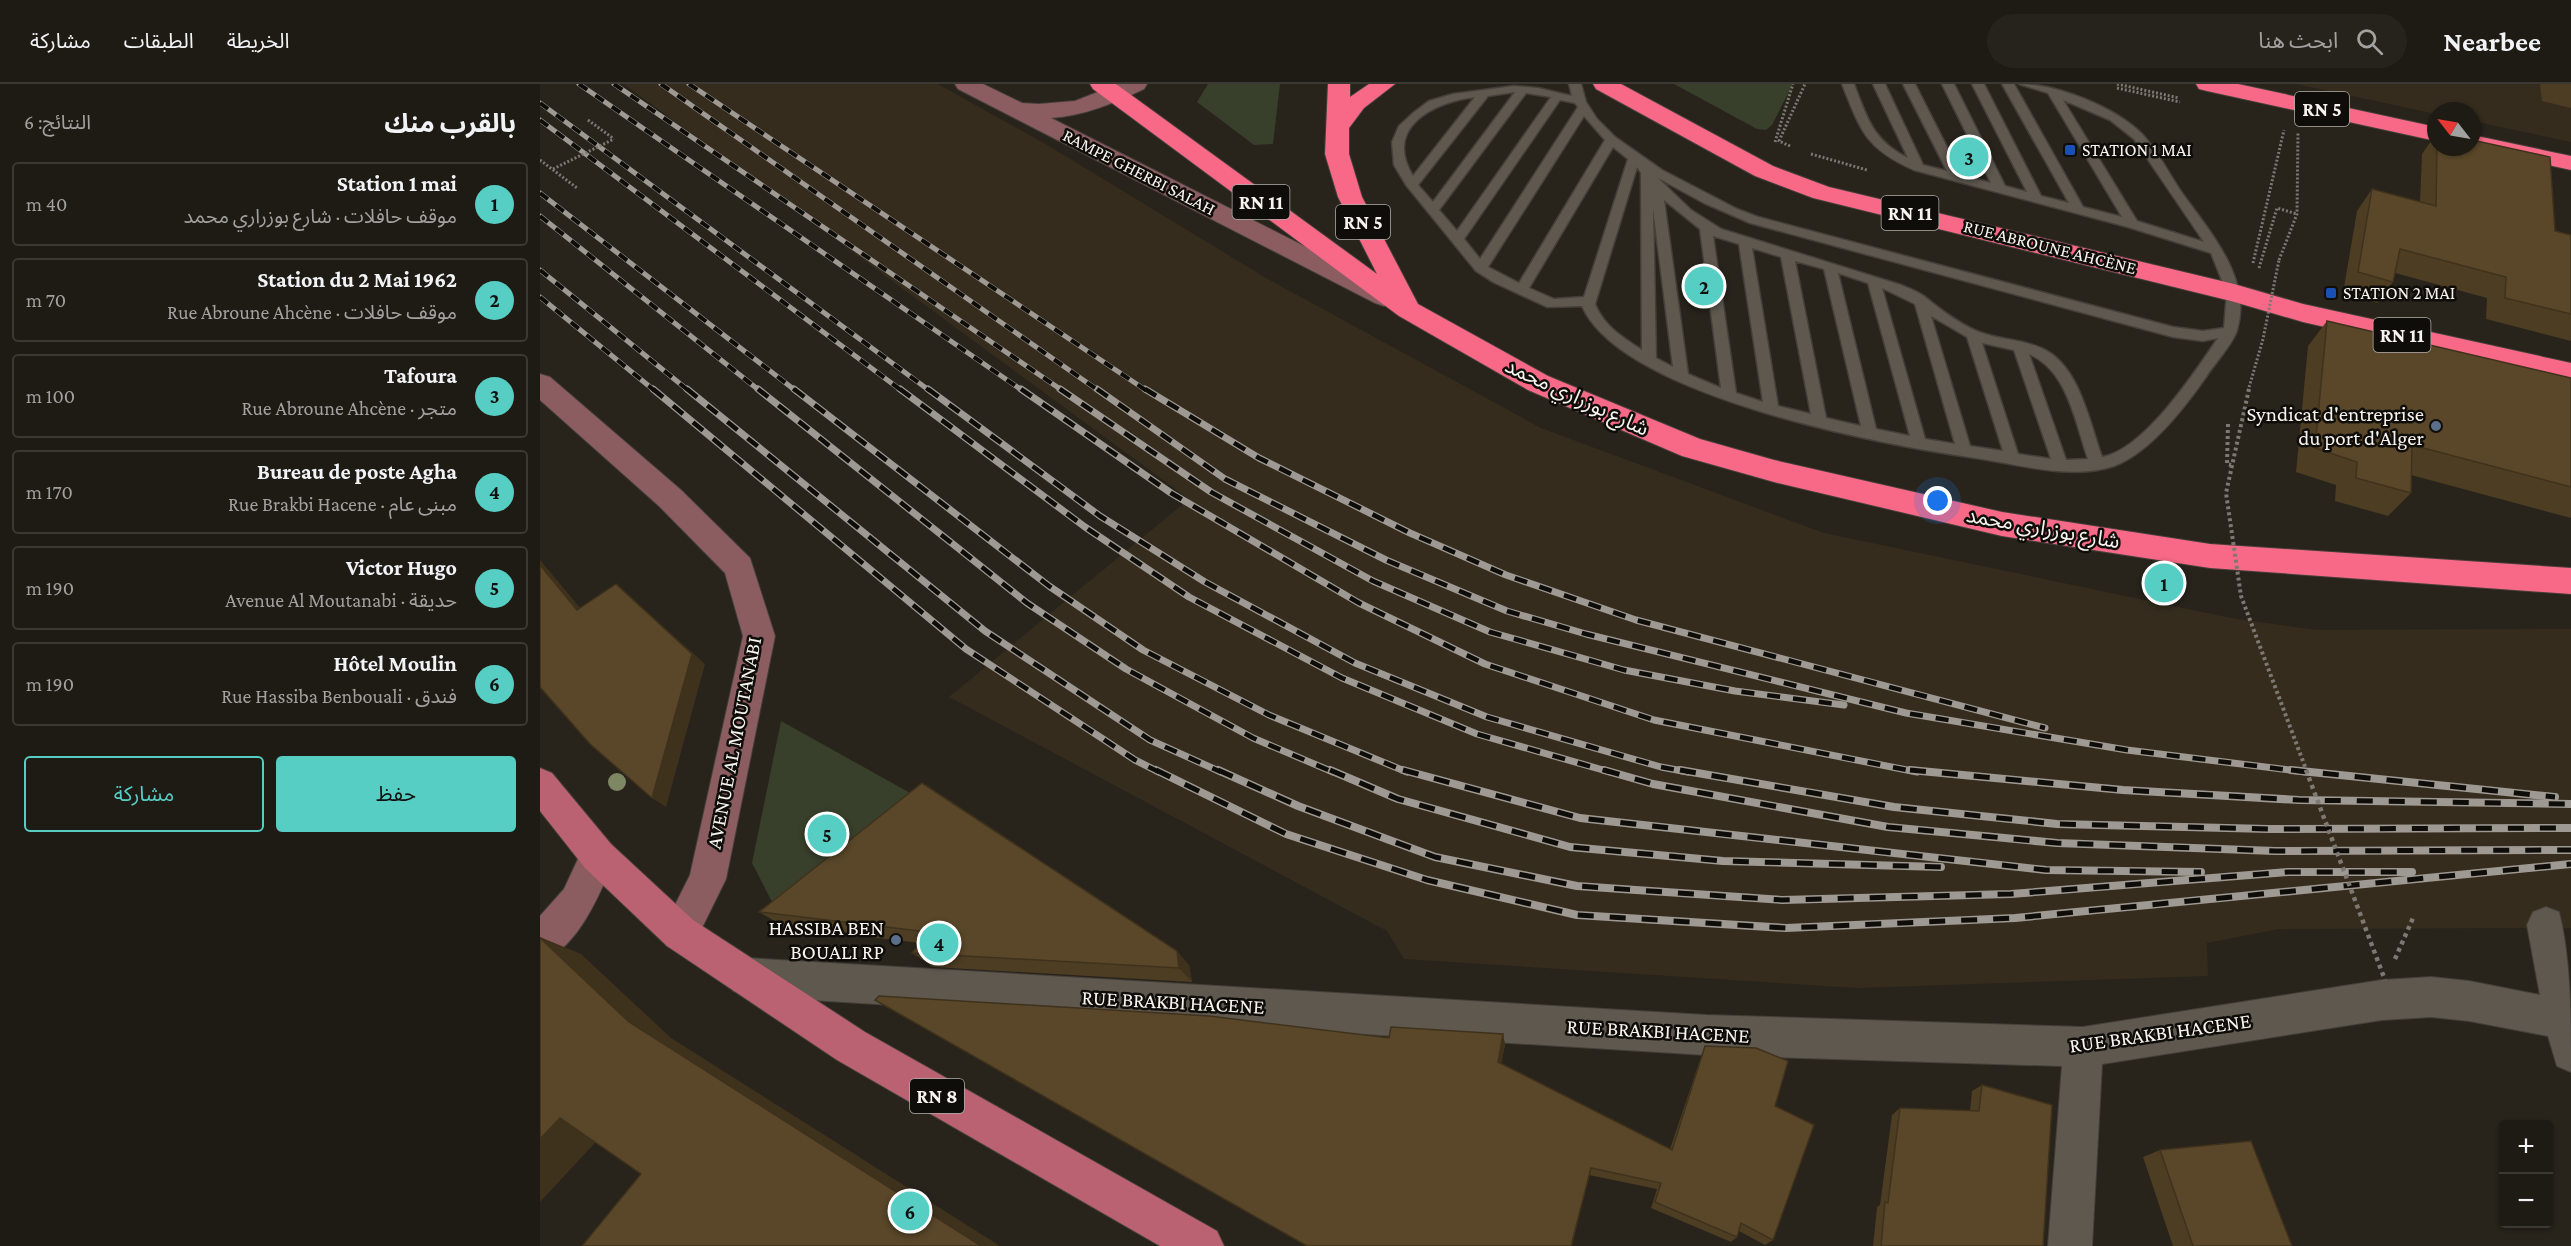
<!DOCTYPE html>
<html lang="ar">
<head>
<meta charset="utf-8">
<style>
  body { margin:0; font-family:"Crimson Pro","Noto Sans Arabic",serif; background:#26231d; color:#f1f3f6; direction:rtl }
  .controls { position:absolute; right:18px; bottom:18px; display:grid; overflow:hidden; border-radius:6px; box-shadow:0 2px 4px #0004 }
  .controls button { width:54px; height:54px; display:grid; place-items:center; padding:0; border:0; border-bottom:2px solid #3c3834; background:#1e1a14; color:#f1f3f6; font:30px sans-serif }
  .compass { position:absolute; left:1887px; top:18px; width:54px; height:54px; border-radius:50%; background:#1e1a14; box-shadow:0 2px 4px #0004; rotate:301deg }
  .you { position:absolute; left:1398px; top:417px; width:21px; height:21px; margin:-15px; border:4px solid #fff; border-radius:50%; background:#1a73e8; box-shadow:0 0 0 9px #1a73e833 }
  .badge { display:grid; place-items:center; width:39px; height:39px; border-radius:50%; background:#56cec3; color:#111; font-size:20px; font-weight:700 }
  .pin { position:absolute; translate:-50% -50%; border:3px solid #fff; box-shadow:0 2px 6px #0006 }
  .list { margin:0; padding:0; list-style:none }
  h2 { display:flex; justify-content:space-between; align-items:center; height:78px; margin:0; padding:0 24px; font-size:26px }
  h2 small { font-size:20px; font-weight:400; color:#a1a1a0 }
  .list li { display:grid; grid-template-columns:39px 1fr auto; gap:18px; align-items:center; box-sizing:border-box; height:84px; margin:0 12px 12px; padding:0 12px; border:2px solid #3c3834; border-radius:6px }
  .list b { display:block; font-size:22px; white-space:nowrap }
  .list p { margin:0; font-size:20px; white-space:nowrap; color:#a1a1a0 }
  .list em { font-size:20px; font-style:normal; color:#a1a1a0 }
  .actions { display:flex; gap:12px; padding:18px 24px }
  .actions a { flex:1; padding:14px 0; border:2px solid #56cec3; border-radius:6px; text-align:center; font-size:21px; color:#56cec3 }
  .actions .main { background:#56cec3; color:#111 }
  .icon { flex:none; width:33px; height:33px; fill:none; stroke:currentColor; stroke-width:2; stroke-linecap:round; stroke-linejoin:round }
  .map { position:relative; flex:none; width:2031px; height:1162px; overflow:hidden; direction:ltr }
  header { display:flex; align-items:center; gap:36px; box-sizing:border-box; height:84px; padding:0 30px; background:#1e1a14; border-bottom:2px solid #3c3834 }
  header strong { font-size:28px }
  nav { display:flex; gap:33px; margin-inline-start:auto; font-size:21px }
  .search { width:420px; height:54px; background:#26231d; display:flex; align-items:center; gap:15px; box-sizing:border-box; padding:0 21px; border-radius:33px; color:#a1a1a0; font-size:22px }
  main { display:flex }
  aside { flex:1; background:#1e1a14 }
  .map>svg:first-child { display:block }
</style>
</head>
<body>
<header>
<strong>Nearbee</strong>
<div class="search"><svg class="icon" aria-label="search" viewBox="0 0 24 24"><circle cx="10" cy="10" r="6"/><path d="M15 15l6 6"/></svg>ابحث هنا</div>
<nav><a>الخريطة</a><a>الطبقات</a><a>مشاركة</a></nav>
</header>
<main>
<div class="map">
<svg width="2031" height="1162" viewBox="0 0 2031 1162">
  <rect width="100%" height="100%" fill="#28231b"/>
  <g fill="#352c1e">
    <polygon points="84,0 398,0 509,62 726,194 1001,344 1284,449 1691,534 1777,546 2031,545 2031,844 1739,845 1667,859 1668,892 1317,904 864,875 847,847 409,613 649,415"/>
    <polygon points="1756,0 2031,0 2031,58 1932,37 1932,27 1896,27 1896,30"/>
  </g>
  <g fill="#38402b">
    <polygon points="668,0 740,0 733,60 714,61 657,18"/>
    <polygon points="1134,0 1253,0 1232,41 1226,46 1217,45"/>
    <polygon points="241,637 390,720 245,843 212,779"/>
  </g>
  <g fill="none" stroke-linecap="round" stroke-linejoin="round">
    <g stroke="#443f39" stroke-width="3">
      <path id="lane" d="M1029 0H1041L1046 18 1057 35 1075 53 1122 86 1197 125 1218 133 1633 243 1663 247 1684 244 1687 209 1671 169 1588 143 1374 86C1325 64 1321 47 1302 0H1314C1327 34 1333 57 1368 74L1333 0H1345L1383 81 1407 87 1363 0H1375L1421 91 1451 99 1402 0H1414L1465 102 1487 108 1432 0H1444L1501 112 1529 119 1462 0H1474L1543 123 1582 133 1508 9 1479 0C1517 0 1575 23 1602 50 1617 66 1628 88 1640 106 1668 146 1713 194 1697 246 1693 260 1674 280 1666 293 1645 323 1610 369 1574 382 1528 397 1475 379 1429 373 1338 360 1081 311 1042 222L1007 223 953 198 936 187 866 101 854 81 852 58 859 42 873 29 889 17 913 10 974 2 998 4 1032 12ZM975 8 893 118 878 101 948 12ZM986 9 1011 13 917 147 899 126ZM935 13 873 92C843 43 894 18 935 13ZM1020 16 1035 19 1038 23 940 175 924 155ZM1523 16 1570 36 1594 55 1664 158 1597 137ZM1044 32 1065 56 979 199 948 183ZM1073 63 1088 75 1044 213 1014 215 989 204ZM1097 83 1101 89 1102 266C1082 253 1064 242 1055 220ZM1118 94 1164 119 1210 139 1633 253 1663 257 1678 254C1655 288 1604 366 1562 373 1549 337 1539 280 1501 264 1481 255 1460 256 1439 248 1419 240 1401 226 1385 213 1379 208 1368 204 1361 201L1181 145 1151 126ZM1124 116 1160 145 1181 304 1148 290ZM1113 124 1133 283 1116 274ZM1173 152 1199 160 1223 318 1196 309ZM1212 164 1241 173 1271 330 1238 322ZM1255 177 1284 185 1321 342 1286 334ZM1298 189 1328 199 1370 352 1336 345ZM1342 204 1375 220 1415 360 1385 355ZM1391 232 1427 253 1463 367 1430 362ZM1442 259 1474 266 1511 375 1478 370ZM1489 270C1528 287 1535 338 1548 375L1526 376Z"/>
    </g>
    <g stroke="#443f39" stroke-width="2">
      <path id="street" d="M2006 823 2019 828C2031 875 2031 938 2031 988L2017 982 2008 952 1929 937 1891 933 1842 936 1562 980 1552 1162H1508L1522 982 1166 971 207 912 193 907 188 893 193 879 207 874 1166 931 1543 943 1842 896 1891 893 1929 897 2000 911 1987 841 1993 828Z"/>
    </g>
    <g stroke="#443f39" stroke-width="2">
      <g id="secondary">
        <path d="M415 0H443L482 19 499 20 535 17 578 0H607L604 5C574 19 544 32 511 34L853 207 857 213 853 219 844 222 835 219 418 5Z"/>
        <polygon points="0,290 10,293 141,406 210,474 235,552 186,795 153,862 140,867 127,862 121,849 150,791 203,552 185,489 119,422 0,316"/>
        <path d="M58 755 71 760 76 772C60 809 40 862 0 879V832L24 805 45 760Z"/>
      </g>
    </g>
    <g stroke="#443f39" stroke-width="2">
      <polygon id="primary" points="0,684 12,689 71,760 153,836 325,948 677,1147 684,1162 620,1162 297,976 127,862 45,784 0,727"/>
    </g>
    <g stroke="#443f39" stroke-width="2">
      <g id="highway">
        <polygon points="550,0 576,0 837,190 798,113 785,70 788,0 810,0 810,13 829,0 855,0 824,24 809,44 809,70 822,113 878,220 1008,292 1160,355 1234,376 1462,428 1670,460 2031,484 2031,510 1670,484 1462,452 1234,398 1142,372 988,306 859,232 553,5"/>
        <polygon points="1053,0 1081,0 1233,82 1289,103 1694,200 1763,220 2031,279 2031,299 1763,238 1691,217 1273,114 1215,92 1056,5"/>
        <polygon points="1656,0 1698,0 1896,43 1896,57 1667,7 1659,5"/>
        <polygon points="1932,51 2031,72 2031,86 1924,63 1932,63"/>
      </g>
    </g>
    <g stroke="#7d7972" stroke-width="3" stroke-dasharray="2 2" stroke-linecap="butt">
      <polyline points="1577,0 1639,14"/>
      <polyline points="1577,4 1640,18"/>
      <polyline points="48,36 74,55"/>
      <polyline points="1235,58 1253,0"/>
      <polyline points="1250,62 1239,57 1265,0"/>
      <polyline points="1271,70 1327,86"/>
      <polyline points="0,76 37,104"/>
      <polyline points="1739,176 1757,130 1758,48"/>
      <polyline points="1713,179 1744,46"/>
      <polyline points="1719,184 1737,124 1757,130"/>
    </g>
    <polyline stroke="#7d7972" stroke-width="4" stroke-dasharray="3 3" stroke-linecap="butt" points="1688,340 1687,380 1691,381"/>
    <polyline stroke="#7d7972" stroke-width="4.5" stroke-dasharray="4 4" stroke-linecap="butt" points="1855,875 1873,834"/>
    <use href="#lane" fill="#5e584f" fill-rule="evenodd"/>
    <use href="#street" fill="#5e584f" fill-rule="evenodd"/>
    <use href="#secondary" fill="#8c5d60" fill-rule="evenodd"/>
    <use href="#primary" fill="#ba6271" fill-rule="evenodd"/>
    <use href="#highway" fill="#f76987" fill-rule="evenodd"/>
    <g stroke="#9e9993" stroke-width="5">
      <g id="rail-far2">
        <polyline points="39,0 483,307"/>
        <polyline points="74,0 523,307"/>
        <polyline points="121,0 559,307"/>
        <polyline points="149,0 607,307"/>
        <polyline points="0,19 390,307"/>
        <polyline points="0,36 362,307"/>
        <polyline points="0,109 256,307"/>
        <polyline points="0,132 220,307"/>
        <polyline points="0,186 149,307"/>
        <polyline points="0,213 115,307"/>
      </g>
    </g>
    <g stroke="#9e9993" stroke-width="7">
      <g id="rail-far1">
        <polyline points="113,305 426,565 595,676 619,688"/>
        <polyline points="147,305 445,547 610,656 681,688"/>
        <polyline points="218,305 487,519 586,585 713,654 793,688"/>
        <polyline points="254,305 509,502 603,566 729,631 867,688"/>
        <polyline points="360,305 545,443 649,513 802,594 937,650 1070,688"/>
        <polyline points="388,305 560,432 665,498 815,579 947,633 1121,683 1148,688"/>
        <polyline points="481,305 631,409 819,519 945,580 1114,636 1377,688"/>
        <polyline points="520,305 671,408 833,497 950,548 1084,586 1195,607 1304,621"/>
        <polyline points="557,305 685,395 846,476 967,527 1046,550 1366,629 1587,666 1766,688"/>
        <polyline points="605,305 719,374 870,449 966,491 1096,536 1505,644"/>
      </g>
    </g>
    <g stroke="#9e9993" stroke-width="8">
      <g id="rail">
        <polyline points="616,686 746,750 887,796 1037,831 1246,844 1475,834 2031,780"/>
        <polyline points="678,686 758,722 895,773 1037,802 1242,816 1471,810 1748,788 1872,788"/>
        <polyline points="790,686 858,715 1030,763 1183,777 1401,783"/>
        <polyline points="863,686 1040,734 1506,786 1661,788"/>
        <polyline points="1064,686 1113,700 1348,743 1517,759 1735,767 2031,766"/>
        <polyline points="1140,686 1354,723 1517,740 1729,745 2031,744"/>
        <polyline points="1370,686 1583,706 1759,716 2031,720"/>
        <polyline points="1751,686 2015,713"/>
      </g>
    </g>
    <use href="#rail-far2" stroke="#0f0d09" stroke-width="4" stroke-dasharray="10" stroke-linecap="butt"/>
    <use href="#rail-far1" stroke="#0f0d09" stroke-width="4.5" stroke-dasharray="13" stroke-linecap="butt"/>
    <use href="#rail" stroke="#0f0d09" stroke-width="5" stroke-dasharray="16" stroke-linecap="butt"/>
    <g stroke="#7d7972" stroke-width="3" stroke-dasharray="2 2" stroke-linecap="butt">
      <polyline points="13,85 74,55"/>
      <polyline points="1708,307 1723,255 1739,176"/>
    </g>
    <polyline stroke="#7d7972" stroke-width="4" stroke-dasharray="3 3" stroke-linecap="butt" points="1709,305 1686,409 1701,512 1767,688"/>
    <polyline stroke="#7d7972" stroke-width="4.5" stroke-dasharray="4 4" stroke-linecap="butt" points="1766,686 1845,896"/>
  </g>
  <circle fill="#7d8763" cx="77" cy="698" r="9"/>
  <g fill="#4d3d23">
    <polygon points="2000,0 2031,0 2031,24 2002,17"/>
    <polygon points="1896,50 1896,63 1932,63 2015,147 2031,151 2031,257 1946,235 1947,214 1855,189 1853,198 1837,219 1803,209 1817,127 1832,105 1880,118 1882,70"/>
    <polygon points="1787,237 2031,294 2031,434 1871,391 1871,409 1848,432 1795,417 1796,401 1756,388 1768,262"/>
    <polygon points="382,699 649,881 652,898 393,883 372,869 380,859 245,843 219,828"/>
    <polygon points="963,950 965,961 961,980 1130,1065 1161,973 1165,962 1235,1022 1233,1156 1225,1161 1199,1147 1197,1153 1191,1158 1111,1124 1117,1105 1049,1091 1032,1162 767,1162"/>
    <polygon points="1442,1001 1503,1162 1333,1162 1337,1123 1340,1121 1352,1031 1360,1024 1430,1027 1432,1007"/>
    <polygon points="1620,1066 1752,1162 1633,1162 1603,1073"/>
  </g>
  <g fill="#3f321d">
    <polygon points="0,476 51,537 37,526 0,481"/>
    <polygon points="76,500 165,580 126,723 112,714"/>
    <polygon points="0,853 41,870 131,954 460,1162 441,1162 89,938 0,854"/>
    <polygon points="637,867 649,881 652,898 639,884"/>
    <polygon points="963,950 965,961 959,988 958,978"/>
    <polygon points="20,1034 67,1046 0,1118 0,1055"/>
  </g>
  <g fill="#5a4729" stroke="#3f321d" stroke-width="1.5">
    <polygon points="1932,56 2010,73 2015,147 2031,151 2031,230 1965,214 1966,193 1860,165 1853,198 1818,188 1832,105 1896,122 1897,63 1932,63"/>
    <polygon points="1787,237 2031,294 2031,403 1872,361 1871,409 1816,394 1817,378 1775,364"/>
    <polygon points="0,481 37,526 76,500 152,570 112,714 50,660 0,603"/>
    <polygon points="382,699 637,867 639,884 372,869 389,848 219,828"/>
    <polygon points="0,854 89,938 441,1162 42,1162 101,1090 20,1034 0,1055"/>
    <polygon points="339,912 669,932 849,954 851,943 963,950 958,978 1132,1066 1165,962 1216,964 1248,977 1235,1022 1274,1041 1233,1156 1201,1139 1197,1153 1115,1118 1121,1099 1051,1084 1031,1162 767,1162 335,916"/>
    <polygon points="1442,1001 1512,1021 1503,1162 1341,1162 1345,1118 1348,1119 1360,1024 1439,1027"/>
    <polygon points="1711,1057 1752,1162 1653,1162 1620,1066"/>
  </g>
  <g fill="#1a4fb4" stroke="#0f0d09" stroke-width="2">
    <rect x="1524" y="60" width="12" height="12" rx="3"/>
    <rect x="1785" y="203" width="12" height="12" rx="3"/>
  </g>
  <g fill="#5c6f8a" stroke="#0f0d09" stroke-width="2">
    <circle cx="1896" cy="342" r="6"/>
    <circle cx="356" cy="856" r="6"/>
  </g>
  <g text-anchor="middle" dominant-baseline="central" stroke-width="5" stroke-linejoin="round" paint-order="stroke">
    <g font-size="18" fill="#f7f3ee" stroke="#0f0d09" text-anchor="start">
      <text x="1542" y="66">STATION 1 MAI</text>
      <text x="1803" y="209">STATION 2 MAI</text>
    </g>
    <g font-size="18" fill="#f7f3ee" stroke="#0f0d09">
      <text transform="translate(599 88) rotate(27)">RAMPE GHERBI SALAH</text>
      <text transform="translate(1510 163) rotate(14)">RUE ABROUNE AHCÈNE</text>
    </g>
    <g fill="#0f0d09" stroke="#b1aea9" stroke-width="1.5">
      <rect x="1755" y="8" width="54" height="34" rx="4.5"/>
      <rect x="692.5" y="101" width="57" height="34" rx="4.5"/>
      <rect x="1341.5" y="112" width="57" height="34" rx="4.5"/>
      <rect x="796" y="121" width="54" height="34" rx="4.5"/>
      <rect x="1833.5" y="234" width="57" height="34" rx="4.5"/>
      <rect x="370" y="995" width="54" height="34" rx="4.5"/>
    </g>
    <g font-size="20" font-weight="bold" fill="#f7f3ee">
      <text x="1782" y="25">RN 5</text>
      <text x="721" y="118">RN 11</text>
      <text x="1370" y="129">RN 11</text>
      <text x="823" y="138">RN 5</text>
      <text x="1862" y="251">RN 11</text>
      <text x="397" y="1012">RN 8</text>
    </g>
    <g font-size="21" fill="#f7f3ee" stroke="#0f0d09">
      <text transform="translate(1037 313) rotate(25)">شارع بوزراري محمد</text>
      <text transform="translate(1503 444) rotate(10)">شارع بوزراري محمد</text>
      <text transform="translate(194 659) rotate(-79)">AVENUE AL MOUTANABI</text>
      <text transform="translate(633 918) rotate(3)">RUE BRAKBI HACENE</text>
      <text transform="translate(1118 947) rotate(3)">RUE BRAKBI HACENE</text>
      <text transform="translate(1620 949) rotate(-8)">RUE BRAKBI HACENE</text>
    </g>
    <g font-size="21" fill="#f7f3ee" stroke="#0f0d09" text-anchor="end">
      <text x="1884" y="330">Syndicat d'entreprise<tspan x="1884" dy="24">du port d'Alger</tspan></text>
      <text x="344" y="844">HASSIBA BEN<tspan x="344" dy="24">BOUALI RP</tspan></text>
    </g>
  </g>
</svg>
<div class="controls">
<button>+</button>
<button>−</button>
</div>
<svg class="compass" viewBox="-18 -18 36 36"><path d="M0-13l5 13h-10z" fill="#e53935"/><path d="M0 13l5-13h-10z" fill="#a1a1a0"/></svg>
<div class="you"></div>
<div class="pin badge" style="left:1624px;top:499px">1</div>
<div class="pin badge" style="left:1164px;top:202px">2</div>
<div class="pin badge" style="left:1429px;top:73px">3</div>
<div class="pin badge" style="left:399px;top:859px">4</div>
<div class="pin badge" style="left:287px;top:750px">5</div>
<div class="pin badge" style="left:370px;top:1127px">6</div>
</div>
<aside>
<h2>بالقرب منك<small>النتائج: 6</small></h2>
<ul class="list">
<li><span class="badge">1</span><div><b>Station 1 mai</b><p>موقف حافلات · شارع بوزراري محمد</p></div><em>40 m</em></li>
<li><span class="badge">2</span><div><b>Station du 2 Mai 1962</b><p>موقف حافلات · Rue Abroune Ahcène</p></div><em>70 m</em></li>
<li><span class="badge">3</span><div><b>Tafoura</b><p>متجر · Rue Abroune Ahcène</p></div><em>100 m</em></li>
<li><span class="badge">4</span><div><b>Bureau de poste Agha</b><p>مبنى عام · Rue Brakbi Hacene</p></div><em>170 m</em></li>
<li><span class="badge">5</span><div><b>Victor Hugo</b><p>حديقة · Avenue Al Moutanabi</p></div><em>190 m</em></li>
<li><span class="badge">6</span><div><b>Hôtel Moulin</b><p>فندق · Rue Hassiba Benbouali</p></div><em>190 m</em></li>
</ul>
<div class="actions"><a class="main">حفظ</a><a>مشاركة</a></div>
</aside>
</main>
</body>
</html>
